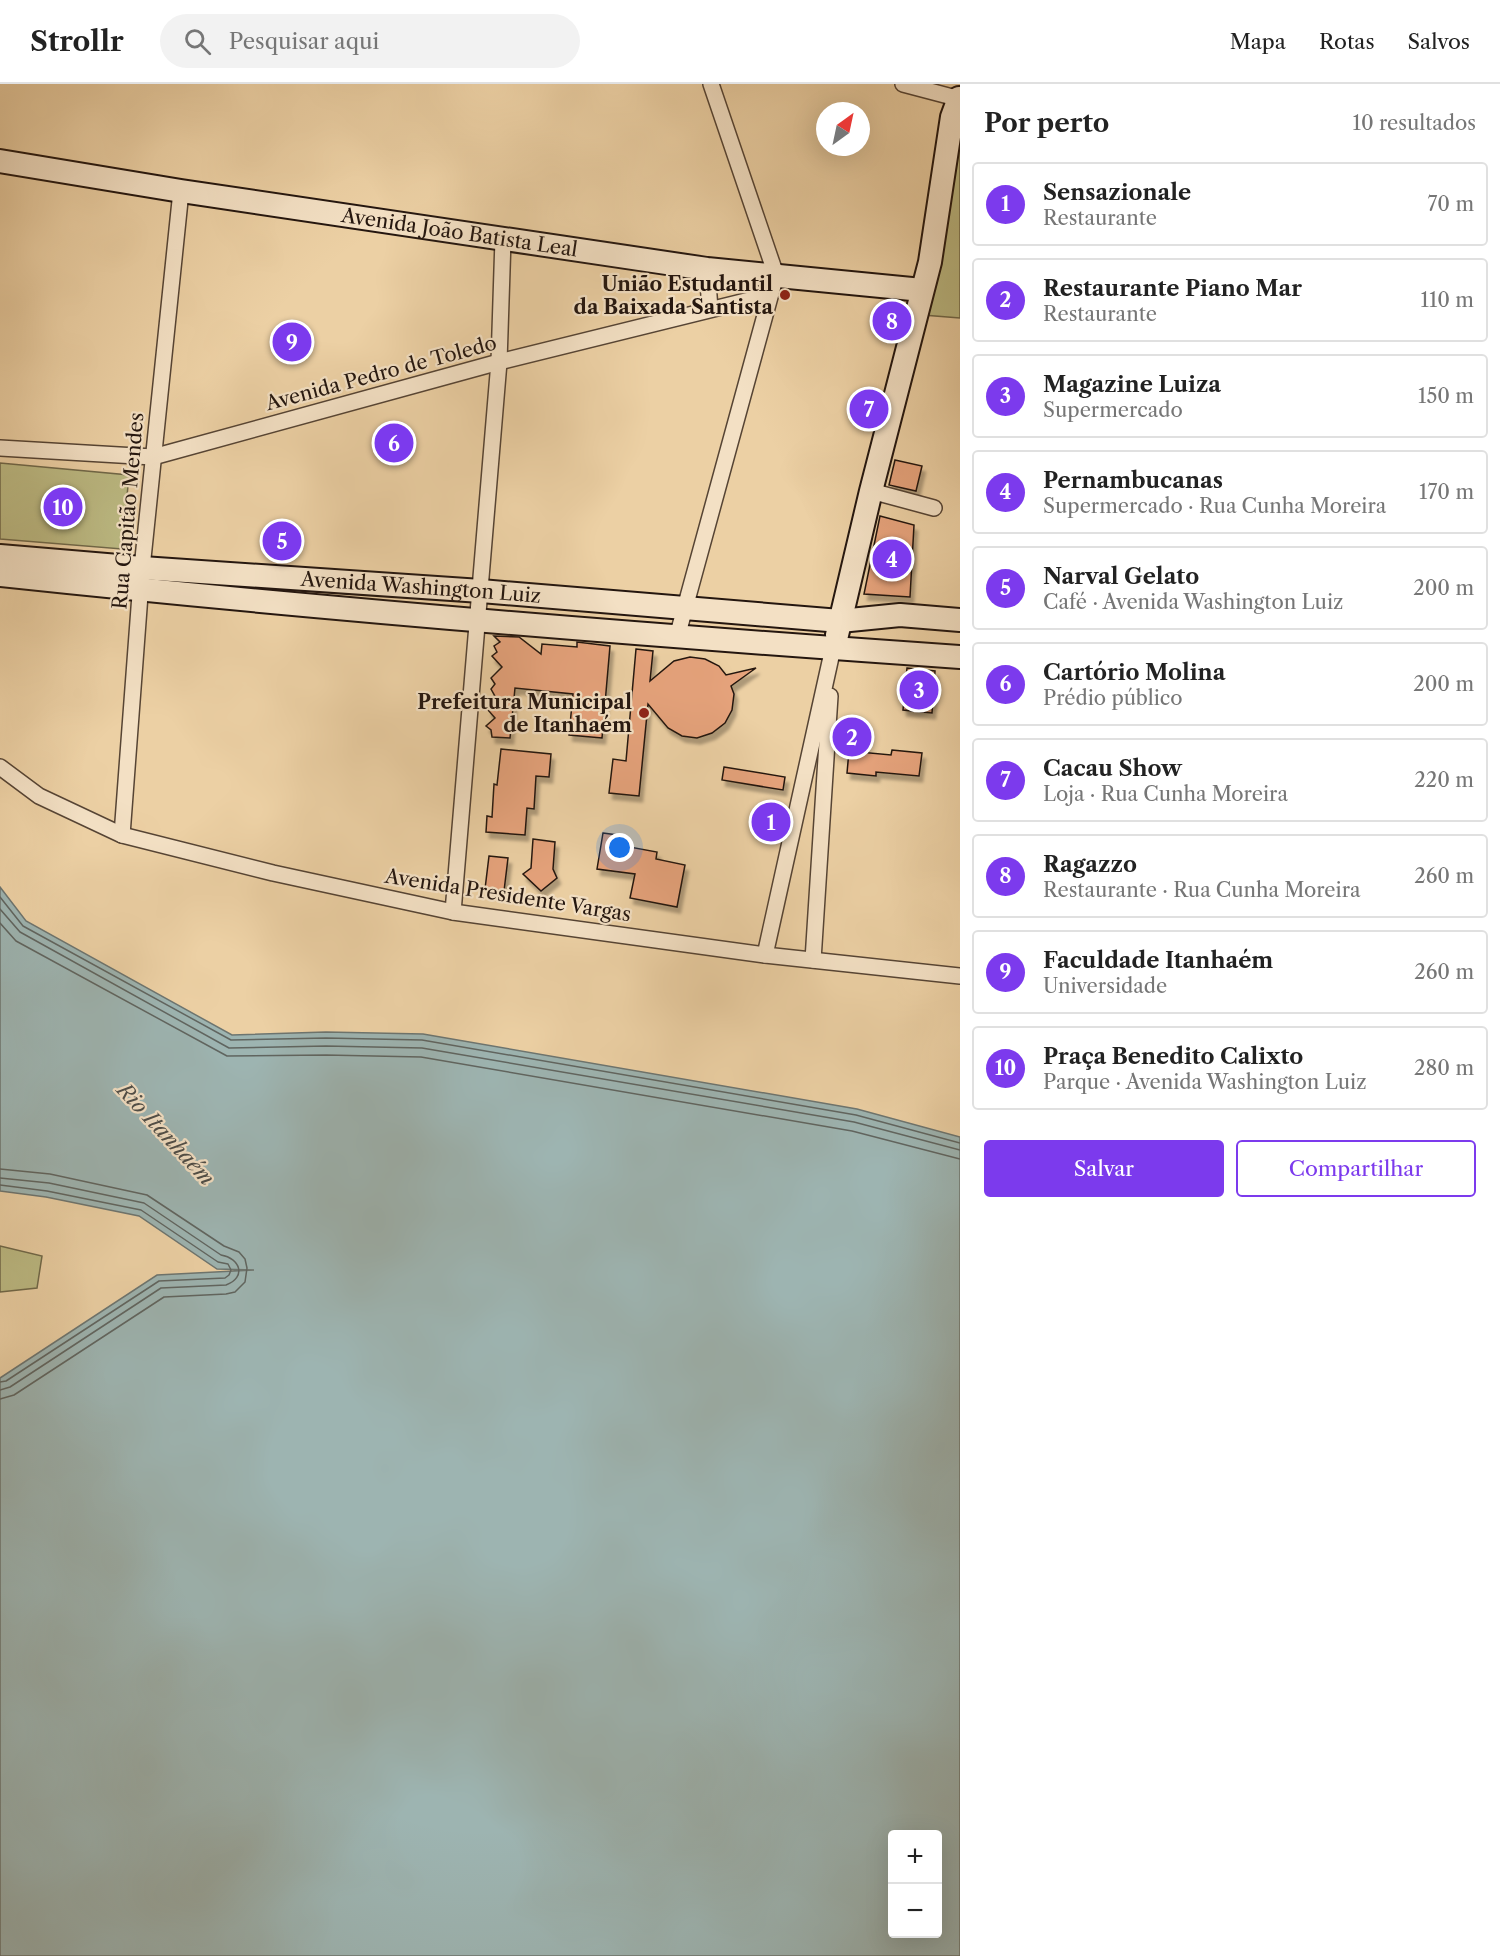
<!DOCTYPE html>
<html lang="pt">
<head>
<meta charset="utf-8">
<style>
  body { margin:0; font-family:"Libre Caslon Text",serif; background:#f2f2f2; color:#222 }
  .controls { position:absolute; right:18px; bottom:18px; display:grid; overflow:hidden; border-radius:6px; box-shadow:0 6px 24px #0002 }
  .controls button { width:54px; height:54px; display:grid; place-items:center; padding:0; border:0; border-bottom:2px solid #e0e0e0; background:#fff; color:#222; font:30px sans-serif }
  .compass { position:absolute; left:816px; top:18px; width:54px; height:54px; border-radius:50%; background:#fff; box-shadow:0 6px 24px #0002; rotate:33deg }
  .you { position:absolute; left:620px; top:764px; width:21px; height:21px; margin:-15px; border:4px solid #fff; border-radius:50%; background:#1a73e8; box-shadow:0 0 0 9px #1a73e833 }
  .badge { display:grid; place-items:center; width:39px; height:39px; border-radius:50%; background:#7c3aed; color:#fff; font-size:20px; font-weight:700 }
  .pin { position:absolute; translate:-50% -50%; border:3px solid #fff; box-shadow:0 2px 6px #0006 }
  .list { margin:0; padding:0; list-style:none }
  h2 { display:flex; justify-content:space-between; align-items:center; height:78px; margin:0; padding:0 24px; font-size:26px }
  h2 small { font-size:20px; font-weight:400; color:#767676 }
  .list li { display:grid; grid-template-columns:39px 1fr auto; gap:18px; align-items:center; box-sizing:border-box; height:84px; margin:0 12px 12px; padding:0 12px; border:2px solid #e0e0e0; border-radius:6px }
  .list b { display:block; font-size:22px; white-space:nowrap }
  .list p { margin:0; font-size:20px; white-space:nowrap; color:#767676 }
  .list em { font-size:20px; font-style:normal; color:#767676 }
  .actions { display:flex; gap:12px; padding:18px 24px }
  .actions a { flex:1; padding:14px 0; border:2px solid #7c3aed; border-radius:6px; text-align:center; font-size:21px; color:#7c3aed }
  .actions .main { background:#7c3aed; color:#fff }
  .icon { flex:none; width:33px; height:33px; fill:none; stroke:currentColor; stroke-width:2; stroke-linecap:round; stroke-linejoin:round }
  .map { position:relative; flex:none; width:960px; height:1872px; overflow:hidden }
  header { display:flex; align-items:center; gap:36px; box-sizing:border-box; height:84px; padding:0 30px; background:#fff; border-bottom:2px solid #e0e0e0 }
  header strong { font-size:28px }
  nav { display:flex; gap:33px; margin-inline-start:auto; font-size:21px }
  .search { width:420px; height:54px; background:#f2f2f2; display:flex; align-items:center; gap:15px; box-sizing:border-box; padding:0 21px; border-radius:33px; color:#767676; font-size:22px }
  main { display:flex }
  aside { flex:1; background:#fff }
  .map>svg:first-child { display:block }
</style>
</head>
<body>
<header>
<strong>Strollr</strong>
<div class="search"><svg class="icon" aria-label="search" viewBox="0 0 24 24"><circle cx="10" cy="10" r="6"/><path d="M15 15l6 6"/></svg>Pesquisar aqui</div>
<nav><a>Mapa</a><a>Rotas</a><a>Salvos</a></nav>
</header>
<main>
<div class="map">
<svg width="960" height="1872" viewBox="0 0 960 1872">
  <defs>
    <filter id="shadow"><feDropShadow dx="3.5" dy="6" stdDeviation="1.5" flood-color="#0004"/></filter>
  </defs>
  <rect width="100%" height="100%" fill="#ecd0a4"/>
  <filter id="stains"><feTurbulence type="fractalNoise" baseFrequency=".00333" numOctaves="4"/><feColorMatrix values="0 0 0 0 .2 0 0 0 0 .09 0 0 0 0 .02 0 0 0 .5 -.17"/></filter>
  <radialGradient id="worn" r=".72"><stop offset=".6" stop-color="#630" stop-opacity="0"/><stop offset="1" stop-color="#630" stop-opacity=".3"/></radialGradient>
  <g fill="#bcba83" stroke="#706849" stroke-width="1.5">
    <polygon points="960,39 960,234 923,231"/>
    <polygon points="0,379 129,391 122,465 0,455"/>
    <polygon points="0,1162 42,1172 37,1204 0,1208"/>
  </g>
  <path fill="#9db4b1" stroke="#6d7570" stroke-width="1.5" fill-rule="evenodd" d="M0 803 26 837 232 951 326 948 423 950 857 1025 960 1053V1872H0V1294L157 1191 254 1186 217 1185 139 1132 46 1113 0 1107ZM892 1750H938V1850H892Z"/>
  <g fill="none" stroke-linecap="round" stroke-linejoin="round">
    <g stroke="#606560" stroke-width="1.5">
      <polyline points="0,813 23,842 231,956 326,954 422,956 856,1031 960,1059"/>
      <polyline points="0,825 20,848 229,964 326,962 422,964 854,1038 960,1066"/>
      <polyline points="0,839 16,857 227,972 326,971 421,973 852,1047 960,1075"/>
      <polyline points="0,1085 50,1090 147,1111 224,1162 239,1168 245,1175 247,1184 245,1198 235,1208 226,1210 164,1213 14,1311 0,1315"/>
      <path d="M0 1094 49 1099 144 1119 221 1171C240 1174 247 1193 226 1201L161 1204 10 1303 0 1306"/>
      <polyline points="0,1101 47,1107 141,1126 218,1178 228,1180 231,1186 229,1191 225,1194 159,1197 6,1297 0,1298"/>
    </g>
  </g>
  <g fill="#e6a37b" stroke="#24160f" stroke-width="1.5" filter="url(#shadow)">
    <polygon points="895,376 922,382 916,407 889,401"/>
    <polygon points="880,432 914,441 910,513 864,510"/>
    <polygon points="494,552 519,553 541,570 542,560 577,563 577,558 610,562 602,654 569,651 573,610 515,604 510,654 492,653 491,646 486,642 495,634 488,626 496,614 491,605 495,600 491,594 502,583 492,572 497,568 494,562 500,558"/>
    <polygon points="636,565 653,567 650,597 674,577 690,573 705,575 719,582 726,591 756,584 731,602 734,610 732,626 725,639 712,649 697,654 682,652 668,644 648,620 639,712 609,709 613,675 626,677"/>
    <polygon points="907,584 935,587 932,629 903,626"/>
    <polygon points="845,643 861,644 859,663 843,662"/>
    <polygon points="501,665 551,670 549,693 536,692 534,725 527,724 525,751 486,748 487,732 492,733 494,700 497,701"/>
    <polygon points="892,666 922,669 919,692 876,688 876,692 847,689 849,667 891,671"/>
    <polygon points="724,683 785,693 783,706 722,696"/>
    <polygon points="603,749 625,752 624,762 657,768 656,775 685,781 677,823 630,814 635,790 597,785"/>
    <polygon points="533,755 555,758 553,785 557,794 541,807 523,790 531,784"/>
    <polygon points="489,772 508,774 504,807 485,805"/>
  </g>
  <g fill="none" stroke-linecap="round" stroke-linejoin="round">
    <g stroke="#564434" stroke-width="18">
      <g id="street">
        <polyline points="903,0 960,15"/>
        <polyline points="707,185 710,225"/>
        <polyline points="0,364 153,373 499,278 770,211"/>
        <polyline points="871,407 934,424"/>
        <polyline points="677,553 776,191 711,0"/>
        <polyline points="0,683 39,712 122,751 273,789 453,828 765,871 960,892"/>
        <polyline points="122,751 142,484 181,107"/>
        <polyline points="453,828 499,278 503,155"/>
        <polyline points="765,871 833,564"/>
        <polyline points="813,876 830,612"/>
      </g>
    </g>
    <g stroke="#24160f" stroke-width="26">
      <g id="secondary">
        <path id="s1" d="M0 77 181 107 707 185 922 206"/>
        <path id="s2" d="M0 472 142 484 481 507 840 537 900 531 960 536"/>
        <path d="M0 491C319 525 640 551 960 573"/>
        <polyline points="837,551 871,407 930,178 952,33 959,14"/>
      </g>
    </g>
    <use href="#street" stroke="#f3e0c4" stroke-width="15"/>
    <use href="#secondary" stroke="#f3e0c4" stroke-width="22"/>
  </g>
  <g fill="#8f2418" stroke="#f3e0c4" stroke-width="2">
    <circle cx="785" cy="211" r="6"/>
    <circle cx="644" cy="629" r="6"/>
  </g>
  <g text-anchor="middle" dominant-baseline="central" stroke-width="4.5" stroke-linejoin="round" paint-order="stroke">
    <g font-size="20" fill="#24160f" stroke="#f3e0c4">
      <text stroke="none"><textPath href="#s1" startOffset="465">Avenida João Batista Leal</textPath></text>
      <text transform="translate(381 289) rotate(-15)">Avenida Pedro de Toledo</text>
      <text transform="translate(128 427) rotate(-85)">Rua Capitão Mendes</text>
      <text stroke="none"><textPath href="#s2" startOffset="422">Avenida Washington Luiz</textPath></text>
      <text transform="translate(508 811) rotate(9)">Avenida Presidente Vargas</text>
    </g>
    <g font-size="20" font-weight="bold" fill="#24160f" stroke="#f3e0c4" text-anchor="end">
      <text x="773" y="200">União Estudantil<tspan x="773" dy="23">da Baixada Santista</tspan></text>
      <text x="632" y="618">Prefeitura Municipal<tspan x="632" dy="23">de Itanhaém</tspan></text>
    </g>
    <g font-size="21" font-style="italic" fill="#4e4d48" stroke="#f3e0c4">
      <text transform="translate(166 1050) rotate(47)">Rio Itanhaém</text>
    </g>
  </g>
  <rect width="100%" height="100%" filter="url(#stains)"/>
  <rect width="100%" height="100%" fill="url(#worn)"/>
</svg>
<div class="controls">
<button>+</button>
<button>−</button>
</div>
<svg class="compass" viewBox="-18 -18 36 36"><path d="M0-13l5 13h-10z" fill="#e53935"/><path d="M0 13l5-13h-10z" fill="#767676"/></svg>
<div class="you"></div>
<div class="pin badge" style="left:771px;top:738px">1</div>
<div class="pin badge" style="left:852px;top:653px">2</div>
<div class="pin badge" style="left:919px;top:606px">3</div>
<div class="pin badge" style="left:892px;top:475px">4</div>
<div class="pin badge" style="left:282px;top:457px">5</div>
<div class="pin badge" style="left:394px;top:359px">6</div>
<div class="pin badge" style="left:869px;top:325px">7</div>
<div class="pin badge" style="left:892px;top:237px">8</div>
<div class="pin badge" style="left:292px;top:258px">9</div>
<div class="pin badge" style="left:63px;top:423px">10</div>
</div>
<aside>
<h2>Por perto<small>10 resultados</small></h2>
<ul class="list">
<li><span class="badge">1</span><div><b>Sensazionale</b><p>Restaurante</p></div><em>70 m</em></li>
<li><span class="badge">2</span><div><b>Restaurante Piano Mar</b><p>Restaurante</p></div><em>110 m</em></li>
<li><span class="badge">3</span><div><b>Magazine Luiza</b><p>Supermercado</p></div><em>150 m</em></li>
<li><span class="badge">4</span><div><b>Pernambucanas</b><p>Supermercado · Rua Cunha Moreira</p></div><em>170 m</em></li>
<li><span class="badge">5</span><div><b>Narval Gelato</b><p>Café · Avenida Washington Luiz</p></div><em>200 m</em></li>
<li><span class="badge">6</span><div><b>Cartório Molina</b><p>Prédio público</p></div><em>200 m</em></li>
<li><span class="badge">7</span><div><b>Cacau Show</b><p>Loja · Rua Cunha Moreira</p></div><em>220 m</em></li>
<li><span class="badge">8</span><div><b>Ragazzo</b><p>Restaurante · Rua Cunha Moreira</p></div><em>260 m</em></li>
<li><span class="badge">9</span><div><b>Faculdade Itanhaém</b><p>Universidade</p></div><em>260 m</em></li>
<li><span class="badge">10</span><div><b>Praça Benedito Calixto</b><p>Parque · Avenida Washington Luiz</p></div><em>280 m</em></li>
</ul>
<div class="actions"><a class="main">Salvar</a><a>Compartilhar</a></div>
</aside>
</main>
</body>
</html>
